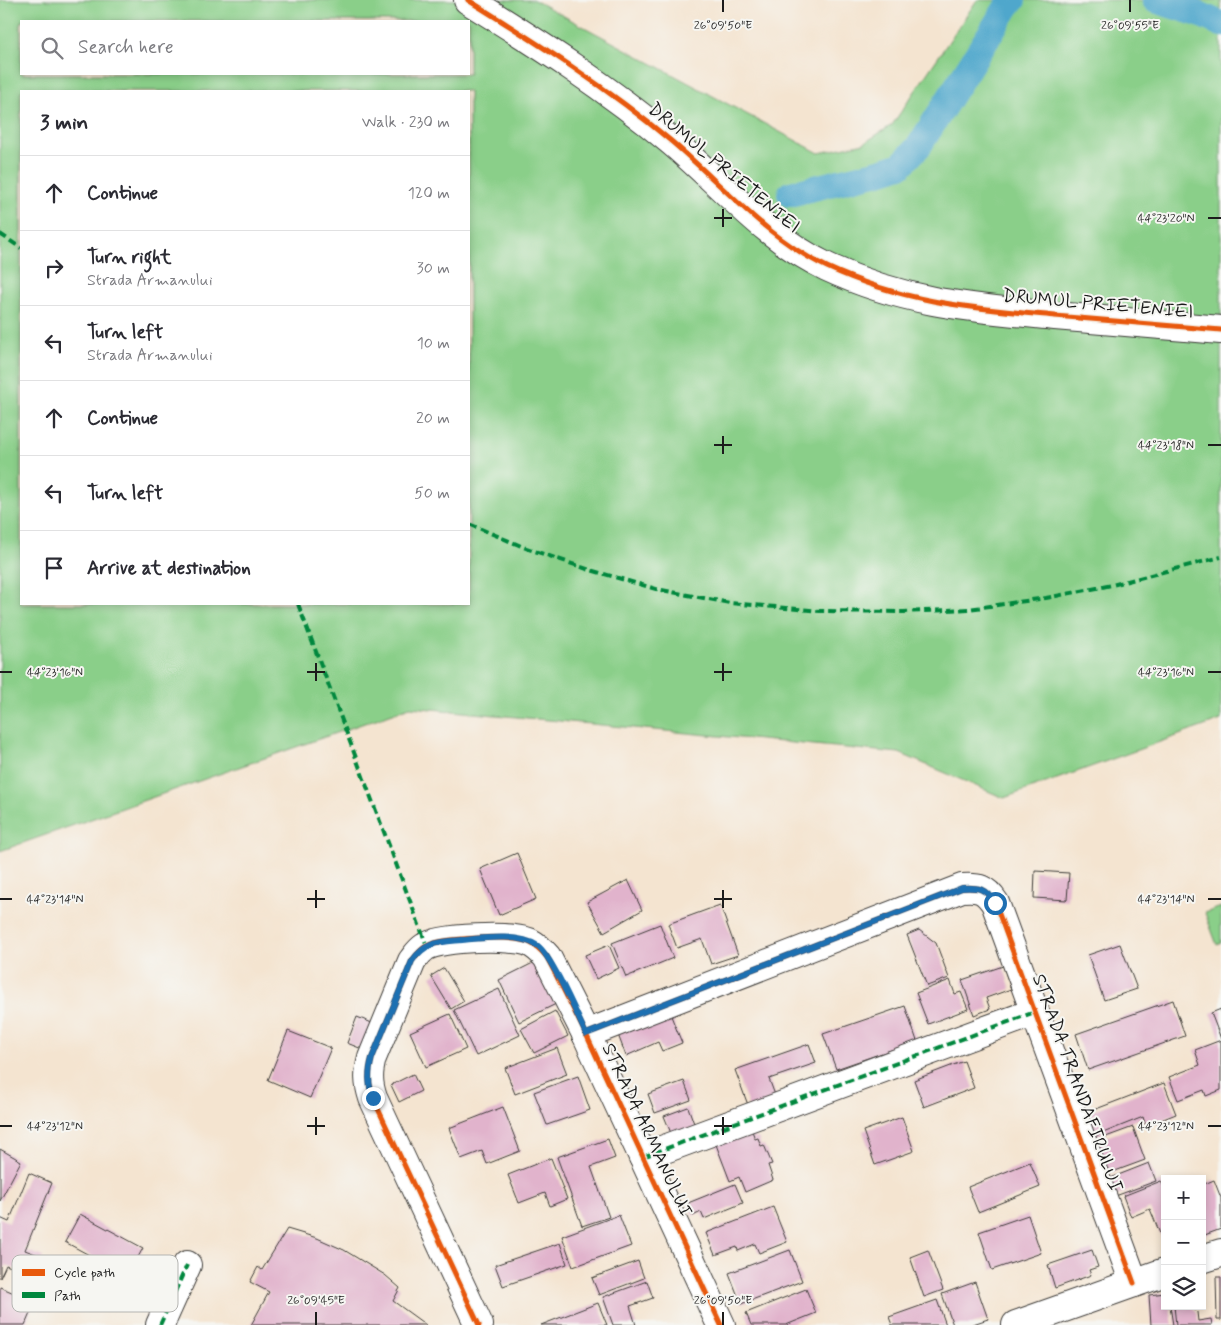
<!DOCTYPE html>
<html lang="en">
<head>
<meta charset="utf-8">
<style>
  body { margin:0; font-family:Mynerve,sans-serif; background:#f7f7f7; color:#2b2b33 }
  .controls { position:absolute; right:15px; bottom:15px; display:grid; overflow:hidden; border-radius:0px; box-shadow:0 2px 8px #0003 }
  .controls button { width:45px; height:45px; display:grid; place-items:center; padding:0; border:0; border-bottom:1px solid #e1e1e2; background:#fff; color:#2b2b33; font:25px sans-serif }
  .stop { position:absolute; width:15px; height:15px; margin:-11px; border:4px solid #1f6fb2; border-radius:50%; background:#fff }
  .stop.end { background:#1f6fb2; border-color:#fff; box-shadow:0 1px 5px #0008 }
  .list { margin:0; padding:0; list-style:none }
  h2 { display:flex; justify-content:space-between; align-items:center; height:65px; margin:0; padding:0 20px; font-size:21px }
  h2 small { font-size:16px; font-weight:400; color:#7c7c81 }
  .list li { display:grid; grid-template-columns:32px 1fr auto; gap:15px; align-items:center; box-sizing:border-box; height:75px; padding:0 20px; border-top:1px solid #e1e1e2 }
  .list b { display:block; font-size:19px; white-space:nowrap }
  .list p { margin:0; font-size:16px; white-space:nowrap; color:#7c7c81 }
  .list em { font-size:16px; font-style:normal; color:#7c7c81 }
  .icon { flex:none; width:28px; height:28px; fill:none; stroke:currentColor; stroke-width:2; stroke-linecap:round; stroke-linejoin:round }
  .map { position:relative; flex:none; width:1221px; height:1325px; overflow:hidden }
  .search { position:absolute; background:#fff; box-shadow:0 2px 8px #0003; left:20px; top:20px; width:450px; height:55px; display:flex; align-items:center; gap:12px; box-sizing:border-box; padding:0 18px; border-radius:0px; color:#7c7c81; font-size:19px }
  .panel { position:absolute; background:#fff; box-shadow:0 2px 8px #0003; left:20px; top:90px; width:450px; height:515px; border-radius:0px }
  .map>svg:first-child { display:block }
</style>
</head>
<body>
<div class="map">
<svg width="1221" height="1325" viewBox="0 0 1221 1325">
  <rect width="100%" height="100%" fill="#f6f6f2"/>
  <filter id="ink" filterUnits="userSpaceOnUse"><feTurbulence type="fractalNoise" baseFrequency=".02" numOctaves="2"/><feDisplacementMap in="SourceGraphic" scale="10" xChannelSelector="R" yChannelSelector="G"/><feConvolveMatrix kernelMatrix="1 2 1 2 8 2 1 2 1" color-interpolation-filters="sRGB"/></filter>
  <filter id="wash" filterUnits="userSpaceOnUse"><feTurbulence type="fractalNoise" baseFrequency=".0096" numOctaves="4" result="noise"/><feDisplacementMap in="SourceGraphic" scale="20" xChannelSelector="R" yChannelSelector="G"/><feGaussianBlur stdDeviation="1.12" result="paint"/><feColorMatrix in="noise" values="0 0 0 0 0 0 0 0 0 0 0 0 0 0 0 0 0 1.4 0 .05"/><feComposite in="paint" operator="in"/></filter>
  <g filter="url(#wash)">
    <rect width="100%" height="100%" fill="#f4e4d0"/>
    <g fill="#8acf89" stroke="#537652" fill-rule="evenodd">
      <path d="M0 0H534L819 153 864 143 892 125 977 0H1221V720L1004 798 899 753 410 707 0 851ZM21 21H469V74H21ZM21 91H469V604H21Z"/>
      <polygon points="1221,907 1221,943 1217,945 1205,913"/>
    </g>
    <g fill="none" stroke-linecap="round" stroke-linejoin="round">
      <g stroke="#4fa7cc" stroke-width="26">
        <polyline points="1155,0 1199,14 1221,24"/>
        <polyline points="790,194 883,171 901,165 919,146 1008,5 1013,0"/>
      </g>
    </g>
    <g id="blocks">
      <g fill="#e1b3cc">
        <polygon points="517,853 536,899 499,915 480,869"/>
        <polygon points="1035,871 1069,873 1067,900 1034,898"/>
        <polygon points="628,880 642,910 604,932 587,902"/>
        <polygon points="720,905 738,955 711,964 702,939 677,948 668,924"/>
        <polygon points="660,924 673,958 626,977 612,943"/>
        <polygon points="919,930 936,943 949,978 927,986 907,935"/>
        <polygon points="1120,944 1137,989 1104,1000 1088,955"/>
        <polygon points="609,945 619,968 596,979 585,955"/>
        <polygon points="535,962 556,1004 519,1022 499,980"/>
        <polygon points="1003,966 1011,989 986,998 990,1009 974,1015 962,980"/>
        <polygon points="444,968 464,1001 451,1009 431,976"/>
        <polygon points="950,980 955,994 961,992 968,1009 928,1024 916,993"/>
        <polygon points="499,989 520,1035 476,1056 454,1010"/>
        <polygon points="1173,1000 1185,1036 1088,1070 1076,1034"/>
        <polygon points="905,1006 917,1041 836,1069 823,1034"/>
        <polygon points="1221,1009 1221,1039 1211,1013"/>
        <polygon points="555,1011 568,1036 534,1053 521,1029"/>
        <polygon points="669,1011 682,1043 662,1051 658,1042 626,1056 617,1032"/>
        <polygon points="450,1014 466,1049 426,1067 410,1032"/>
        <polygon points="357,1017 377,1025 367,1051 347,1043"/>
        <polygon points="288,1031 331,1048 310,1098 268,1080"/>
        <polygon points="1221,1040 1221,1090 1206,1096 1204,1090 1178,1100 1169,1077 1200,1065 1195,1050"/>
        <polygon points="809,1044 816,1063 769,1079 778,1103 751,1113 735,1070"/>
        <polygon points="557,1048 567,1074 515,1094 505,1068"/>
        <polygon points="964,1061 974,1088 924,1107 914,1080"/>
        <polygon points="413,1074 421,1091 399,1102 391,1085"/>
        <polygon points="578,1076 590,1110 547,1125 534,1092"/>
        <polygon points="684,1081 691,1100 655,1113 648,1094"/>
        <polygon points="1164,1083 1176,1114 1146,1126 1143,1117 1093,1137 1083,1114"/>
        <polygon points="503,1107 520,1151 487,1164 482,1151 461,1159 449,1128"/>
        <polygon points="688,1107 696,1129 673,1138 664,1116"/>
        <polygon points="902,1117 914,1151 875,1165 863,1131"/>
        <polygon points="1133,1127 1145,1160 1107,1174 1095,1141"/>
        <polygon points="751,1128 755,1139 758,1138 761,1146 764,1145 772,1164 768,1165 773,1180 745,1192 739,1177 730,1181 715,1142"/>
        <polygon points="608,1139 615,1158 591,1167 609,1217 582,1226 557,1157"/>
        <polygon points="0,1149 21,1161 0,1201"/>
        <polygon points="551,1158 567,1199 550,1206 545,1193 519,1203 508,1175"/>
        <polygon points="1030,1162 1040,1187 978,1212 968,1187"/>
        <polygon points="1149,1163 1156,1181 1110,1198 1103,1181"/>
        <polygon points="29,1173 52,1183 25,1250 43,1257 35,1277 6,1265 0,1278 0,1218 9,1222"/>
        <polygon points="1214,1180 1221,1198 1221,1229 1202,1236 1202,1185"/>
        <polygon points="1161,1181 1165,1189 1165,1246 1150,1209 1131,1217 1123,1196"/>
        <polygon points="735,1184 743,1203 704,1219 701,1212 693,1216 688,1203"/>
        <polygon points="773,1207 787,1242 759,1253 755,1244 738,1251 737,1247 715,1255 706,1233"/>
        <polygon points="80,1214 143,1248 128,1276 65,1242"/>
        <polygon points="619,1215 631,1246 573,1267 562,1236"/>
        <polygon points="1028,1215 1041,1253 992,1270 979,1232"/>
        <polygon points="287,1229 317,1238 344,1250 385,1275 400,1288 393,1301 426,1325 251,1325 269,1292 250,1282 258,1267 262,1270"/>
        <polygon points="560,1243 567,1264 503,1286 495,1265"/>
        <polygon points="790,1250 802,1281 741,1304 729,1273"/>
        <polygon points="928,1250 943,1290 924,1297 910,1257"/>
        <polygon points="1092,1250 1098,1267 1089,1270 1091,1275 1055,1288 1048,1265"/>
        <polygon points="638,1261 644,1278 599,1295 592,1278"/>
        <polygon points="1216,1277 1221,1277 1221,1320 1217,1320"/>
        <polygon points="647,1281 653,1298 630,1306 636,1325 613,1325 603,1297"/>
        <polygon points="975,1282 988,1319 970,1325 953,1325 942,1294"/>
        <polygon points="0,1287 35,1302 25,1325 0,1325"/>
        <polygon points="806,1289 816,1313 786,1325 751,1325 746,1313"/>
        <polygon points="1165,1293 1165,1306 1170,1306 1173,1325 1151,1325 1149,1295"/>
        <polygon points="937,1300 946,1325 892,1325 889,1317"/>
        <polygon points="598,1303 607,1325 541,1325"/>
        <polygon points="1174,1306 1191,1306 1197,1312 1198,1321 1211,1319 1212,1325 1176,1325"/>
      </g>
    </g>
  </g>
  <g filter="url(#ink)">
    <use href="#blocks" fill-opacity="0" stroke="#3c3a37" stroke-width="1"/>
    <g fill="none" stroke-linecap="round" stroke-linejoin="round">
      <g stroke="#3c3a37" stroke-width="30">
        <g id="minor">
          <path d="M468 0C539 44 608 88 671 141 722 184 766 238 827 267 904 303 972 308 1055 316 1110 321 1166 325 1221 330"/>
          <path d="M586 1034 962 888C979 887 985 888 995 903L1134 1283"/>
          <polyline points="643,1157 1035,1012"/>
          <polyline points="1202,1259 1221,1253"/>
          <polyline points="160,1325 187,1265"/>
          <path d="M479 1325 373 1098C368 1083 368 1073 372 1058L412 961C416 956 419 951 425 947 441 937 511 935 529 942 537 946 541 950 547 957L586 1034 721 1325"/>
          <polyline points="1016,1325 1165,1272"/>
        </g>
      </g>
      <use href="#minor" stroke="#fff" stroke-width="28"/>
      <g stroke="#00873e" stroke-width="4" stroke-dasharray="8 4" stroke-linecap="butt">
        <polyline points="0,234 21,248"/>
        <polyline points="469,524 526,548 587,569 656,589 730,603 820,611 904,612 969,609 1046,598 1112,585 1221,557"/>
        <polyline points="298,604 427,946"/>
        <polyline points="643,1157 1035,1012"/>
        <polyline points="160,1325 187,1265"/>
      </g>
      <g stroke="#f6f6f2" stroke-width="8">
        <g id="cycleway">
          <path d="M468 0C539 44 608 88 671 141 722 184 766 238 827 267 904 303 972 308 1055 316 1110 321 1166 325 1221 330"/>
          <path d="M586 1034 962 888C979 887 985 888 995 903L1134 1283"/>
          <path d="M479 1325 373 1098C368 1083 368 1073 372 1058L412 961C416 956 419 951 425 947 441 937 511 935 529 942 537 946 541 950 547 957L586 1034 721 1325"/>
        </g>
      </g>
      <use href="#cycleway" stroke="#e8590c" stroke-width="5"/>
    </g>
  </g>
  <g fill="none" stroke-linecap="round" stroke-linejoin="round" filter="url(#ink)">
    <path stroke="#1f6fb2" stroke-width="6" d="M373 1098C368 1084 368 1073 372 1058L412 961C426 941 440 942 462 940 484 938 519 933 538 946 552 957 577 1015 586 1034L962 888C979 887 985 888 995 903"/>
  </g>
  <path fill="none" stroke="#1c1c1c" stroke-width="2" d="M723 0V12M1130 0V12M723 209V227M714 218H732M1208 218H1221M723 436V454M714 445H732M1208 445H1221M316 663V681M723 663V681M0 672H12M307 672H325M714 672H732M1208 672H1221M316 890V908M723 890V908M0 899H12M307 899H325M714 899H732M1208 899H1221M316 1117V1135M723 1117V1135M0 1126H12M307 1126H325M714 1126H732M1208 1126H1221M316 1312V1325M723 1312V1325"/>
  <g text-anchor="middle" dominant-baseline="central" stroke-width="4" stroke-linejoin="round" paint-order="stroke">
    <g font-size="19" fill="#1c1c1c" stroke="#f6f6f2">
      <text transform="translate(724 168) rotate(40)">DRUMUL PRIETENIEI</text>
      <text transform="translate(1098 304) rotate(5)">DRUMUL PRIETENIEI</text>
      <text transform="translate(1077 1083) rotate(70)">STRADA TRANDAFIRULUI</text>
      <text transform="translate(647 1130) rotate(65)">STRADA ARMANULUI</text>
    </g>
  </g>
  <rect x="12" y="1255" width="166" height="57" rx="8" fill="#f6f6f2" stroke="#b5b5b2" stroke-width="1"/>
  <rect x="22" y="1269" width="23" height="7" fill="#e8590c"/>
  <rect x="22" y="1292" width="23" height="6" fill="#00873e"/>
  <g font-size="14" fill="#1c1c1c">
    <text x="54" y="1277">Cycle path</text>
    <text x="54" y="1300">Path</text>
  </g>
  <g font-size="12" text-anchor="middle" fill="#1c1c1c" stroke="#f6f6f2" stroke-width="4" stroke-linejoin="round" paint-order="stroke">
    <text x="723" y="29">26°09'50"E</text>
    <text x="1130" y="29">26°09'55"E</text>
    <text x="1166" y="222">44°23'20"N</text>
    <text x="1166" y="449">44°23'18"N</text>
    <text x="55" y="676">44°23'16"N</text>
    <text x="1166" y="676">44°23'16"N</text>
    <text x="55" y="903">44°23'14"N</text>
    <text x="1166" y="903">44°23'14"N</text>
    <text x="55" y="1130">44°23'12"N</text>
    <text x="1166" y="1130">44°23'12"N</text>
    <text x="316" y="1304">26°09'45"E</text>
    <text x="723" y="1304">26°09'50"E</text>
  </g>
</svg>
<div class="controls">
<button>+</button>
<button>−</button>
<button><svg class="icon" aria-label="layers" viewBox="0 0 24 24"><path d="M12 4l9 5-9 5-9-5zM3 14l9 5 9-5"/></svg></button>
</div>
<div class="stop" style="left:995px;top:903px"></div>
<div class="stop end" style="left:373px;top:1098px"></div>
<div class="search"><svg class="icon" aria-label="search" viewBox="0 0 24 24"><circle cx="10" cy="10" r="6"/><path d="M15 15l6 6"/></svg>Search here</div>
<section class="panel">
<h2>3 min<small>Walk · 230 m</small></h2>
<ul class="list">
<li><svg class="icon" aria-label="ahead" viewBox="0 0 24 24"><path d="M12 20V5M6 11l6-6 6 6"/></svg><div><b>Continue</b></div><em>120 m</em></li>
<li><svg class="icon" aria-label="right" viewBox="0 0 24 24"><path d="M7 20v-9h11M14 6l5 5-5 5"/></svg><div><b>Turn right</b><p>Strada Armanului</p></div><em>30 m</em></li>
<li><svg class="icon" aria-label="left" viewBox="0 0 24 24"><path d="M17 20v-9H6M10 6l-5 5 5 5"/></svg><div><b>Turn left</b><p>Strada Armanului</p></div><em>10 m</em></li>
<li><svg class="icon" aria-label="ahead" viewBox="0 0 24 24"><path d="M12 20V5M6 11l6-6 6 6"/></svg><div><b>Continue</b></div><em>20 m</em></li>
<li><svg class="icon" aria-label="left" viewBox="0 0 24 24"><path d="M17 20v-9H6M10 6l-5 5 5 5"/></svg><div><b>Turn left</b></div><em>50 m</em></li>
<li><svg class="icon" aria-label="arrive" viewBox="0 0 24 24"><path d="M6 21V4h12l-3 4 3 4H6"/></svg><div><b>Arrive at destination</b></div></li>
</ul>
</section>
</div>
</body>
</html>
